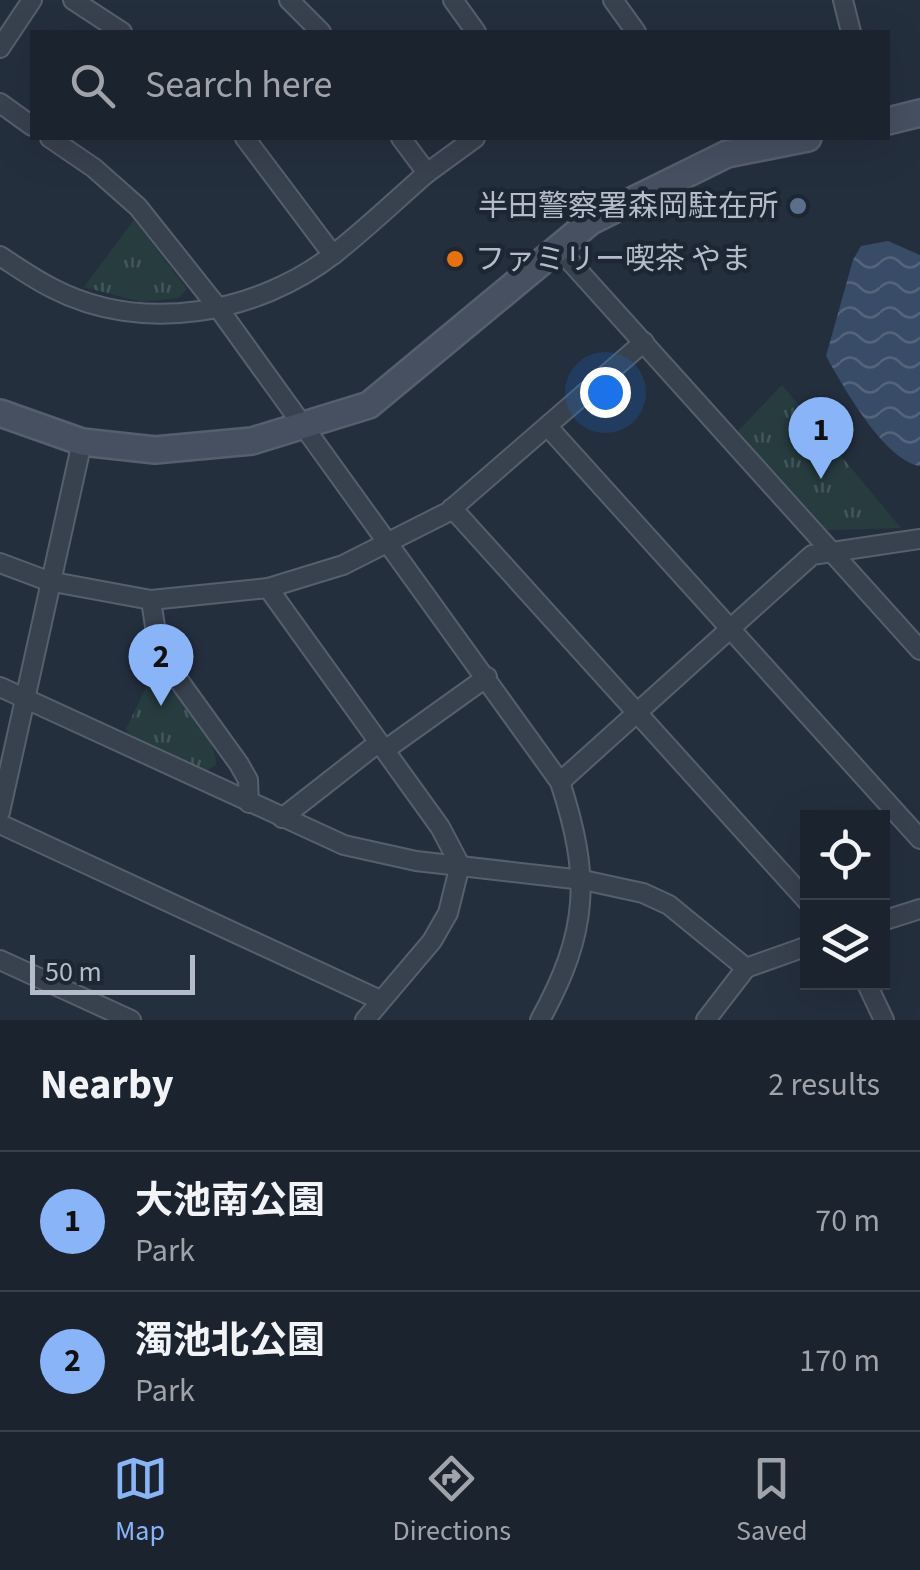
<!DOCTYPE html>
<html lang="en">
<head>
<meta charset="utf-8">
<style>
  body { margin:0; font-family:"Source Sans 3","Noto Sans JP",sans-serif; background:#242b36; color:#f1f3f6 }
  .controls { position:absolute; right:30px; bottom:30px; display:grid; overflow:hidden; border-radius:0px; box-shadow:0 10px 40px #0002 }
  .controls button { width:90px; height:90px; display:grid; place-items:center; padding:0; border:0; border-bottom:2px solid #39404a; background:#1b232e; color:#f1f3f6; font:50px sans-serif }
  .scale { position:absolute; left:30px; bottom:25px; width:165px; box-sizing:border-box; padding-left:10px; border:5px solid #b4bcc9; border-top:0; font-size:28px; line-height:35px; white-space:nowrap; color:#b4bcc9; -webkit-text-stroke:8px #1d2633; paint-order:stroke }
  .you { position:absolute; left:605px; top:392px; width:35px; height:35px; margin:-25px; border:8px solid #fff; border-radius:50%; background:#1a73e8; box-shadow:0 0 0 15px #1a73e833 }
  .badge { display:grid; place-items:center; width:65px; height:65px; border-radius:50%; background:#8ab4f8; color:#111; font-size:32px; font-weight:700 }
  .pin { position:absolute; translate:-50% -82px; filter:drop-shadow(0 2px 5px #0008) }
  .pin::after { content:''; position:absolute; top:52px; width:35px; height:30px; background:inherit; clip-path:polygon(0 0,100% 0,50% 100%) }
  .list { margin:0; padding:0; list-style:none }
  h2 { display:flex; justify-content:space-between; align-items:center; height:130px; margin:0; padding:0 40px; font-size:42px }
  h2 small { font-size:32px; font-weight:400; color:#a0a4aa }
  .list li { display:grid; grid-template-columns:65px 1fr auto; gap:30px; align-items:center; box-sizing:border-box; height:140px; padding:0 40px; border-top:2px solid #39404a }
  .list b { display:block; font-size:38px; white-space:nowrap }
  .list p { margin:0; font-size:32px; white-space:nowrap; color:#a0a4aa }
  .list em { font-size:32px; font-style:normal; color:#a0a4aa }
  .icon { flex:none; width:55px; height:55px; fill:none; stroke:currentColor; stroke-width:2; stroke-linecap:round; stroke-linejoin:round }
  .map { position:relative; flex:none; width:920px; height:1020px; overflow:hidden }
  .search { position:absolute; background:#1b232e; box-shadow:0 10px 40px #0002; left:30px; right:30px; top:30px; height:110px; display:flex; align-items:center; gap:25px; box-sizing:border-box; padding:0 35px; border-radius:0px; color:#a0a4aa; font-size:38px }
  .sheet { height:410px; background:#1b232e }
  nav { display:flex; justify-content:space-around; align-items:center; box-sizing:border-box; height:140px; border-top:2px solid #39404a; background:#1b232e; font-size:28px; color:#a0a4aa }
  nav a { display:grid; justify-items:center; gap:5px }
  nav .on { color:#8ab4f8 }
  .map>svg:first-child { display:block }
</style>
</head>
<body>
<div class="map">
<svg width="920" height="1020" viewBox="0 0 920 1020">
  <defs>
    <pattern id="park-tufts" width="24" height="20" patternUnits="userSpaceOnUse" patternTransform="scale(2.5)"><rect width="24" height="20" fill="#263c3f"/><path d="M3 7l-1-3M5 7V3M7 7l1-3M15 17l-1-3M17 17v-4M19 17l1-3" fill="none" stroke="#435659"/></pattern>
    <pattern id="water-waves" width="16" height="10" patternUnits="userSpaceOnUse" patternTransform="scale(2.5)"><rect width="16" height="10" fill="#394c67"/><path d="M0 5q4-4 8 0t8 0" fill="none" stroke="#53647b"/></pattern>
  </defs>
  <rect width="100%" height="100%" fill="#242f3e"/>
  <g fill="url(#park-tufts)">
    <polygon points="134,220 187,289 179,298 141,302 84,287"/>
    <polygon points="782,385 901,528 827,530 738,431"/>
    <path d="M151 677C177 687 217 738 216 765L205 772 132 739 126 729Z"/>
  </g>
  <path fill="url(#water-waves)" d="M888 241 920 255V466C884 460 844 388 826 356L853 260 861 246Z"/>
  <g fill="none" stroke-linecap="round" stroke-linejoin="round">
    <g stroke="#565f6c" stroke-width="22">
      <g id="street">
        <polyline points="73,0 122,32"/>
        <polyline points="289,0 321,32"/>
        <polyline points="453,0 476,32"/>
        <polyline points="613,0 636,32"/>
        <polyline points="843,0 851,32"/>
        <polyline points="0,48 32,0"/>
        <polyline points="0,103 32,126"/>
        <path d="M50 138 94 168 138 207 219 309 560 782C591 877 589 931 540 1020"/>
        <polyline points="245,138 333,255"/>
        <polyline points="401,138 427,173 475,138"/>
        <polyline points="558,248 920,650"/>
        <path d="M0 256C17 267 34 279 52 288 142 335 257 314 334 254 366 229 396 200 427 173"/>
        <polyline points="549,428 920,839"/>
        <polyline points="452,508 808,902"/>
        <polyline points="0,563 48,581 151,600 268,588"/>
        <polyline points="151,600 159,653 239,764 248,780 249,803"/>
        <polyline points="0,687 344,845 416,861 583,880 643,893 669,905 746,968"/>
        <polyline points="385,750 487,677"/>
        <polyline points="560,782 812,555 920,539"/>
        <polyline points="0,812 82,442"/>
        <polyline points="282,818 378,743"/>
        <polyline points="0,824 380,1000"/>
        <polyline points="882,921 920,909"/>
        <polyline points="0,960 131,1020"/>
        <polyline points="866,982 884,1020"/>
        <polyline points="365,1020 432,941 448,913 460,865 440,827 268,588 343,565 448,512 644,342"/>
        <polyline points="706,1020 746,968 808,946"/>
      </g>
    </g>
    <g stroke="#565f6c" stroke-width="30">
      <g id="secondary">
        <polyline points="888,121 920,113"/>
        <polyline points="0,413 82,442 155,450 252,441 369,405 591,221 727,154 808,138"/>
      </g>
    </g>
    <use href="#street" stroke="#38414e" stroke-width="18"/>
    <use href="#secondary" stroke="#465061" stroke-width="25"/>
  </g>
  <circle fill="#5c6f8a" stroke="#1d2633" stroke-width="4" cx="798" cy="206" r="10"/>
  <circle fill="#e8710a" stroke="#1d2633" stroke-width="4" cx="455" cy="259" r="10"/>
  <g text-anchor="middle" dominant-baseline="central" stroke-width="9" stroke-linejoin="round" paint-order="stroke">
    <g font-size="30" fill="#b4bcc9" stroke="#1d2633" text-anchor="end">
      <text x="778" y="206">半田警察署森岡駐在所</text>
      <text x="475" y="259" text-anchor="start">ファミリー喫茶 やま</text>
    </g>
  </g>
</svg>
<div class="controls">
<button><svg class="icon" aria-label="locate" viewBox="0 0 24 24"><circle cx="12" cy="12" r="6"/><path d="M12 2v4M12 18v4M2 12h4M18 12h4"/></svg></button>
<button><svg class="icon" aria-label="layers" viewBox="0 0 24 24"><path d="M12 4l9 5-9 5-9-5zM3 14l9 5 9-5"/></svg></button>
</div>
<div class="scale">50 m</div>
<div class="you"></div>
<div class="pin badge" style="left:821px;top:479px">1</div>
<div class="pin badge" style="left:161px;top:706px">2</div>
<div class="search"><svg class="icon" aria-label="search" viewBox="0 0 24 24"><circle cx="10" cy="10" r="6"/><path d="M15 15l6 6"/></svg>Search here</div>
</div>
<section class="sheet">
<h2>Nearby<small>2 results</small></h2>
<ul class="list">
<li><span class="badge">1</span><div><b>大池南公園</b><p>Park</p></div><em>70 m</em></li>
<li><span class="badge">2</span><div><b>濁池北公園</b><p>Park</p></div><em>170 m</em></li>
</ul>
</section>
<nav>
<a class="on"><svg class="icon" aria-label="map" viewBox="0 0 24 24"><path d="M3 6l6-2 6 2 6-2v14l-6 2-6-2-6 2zM9 4v14M15 6v14"/></svg>Map</a>
<a><svg class="icon" aria-label="directions" viewBox="0 0 24 24"><path d="M12 3l9 9-9 9-9-9zM9 14v-3h6M13 9l2 2-2 2"/></svg>Directions</a>
<a><svg class="icon" aria-label="saved" viewBox="0 0 24 24"><path d="M7 4h10v16l-5-4-5 4z"/></svg>Saved</a>
</nav>
</body>
</html>
